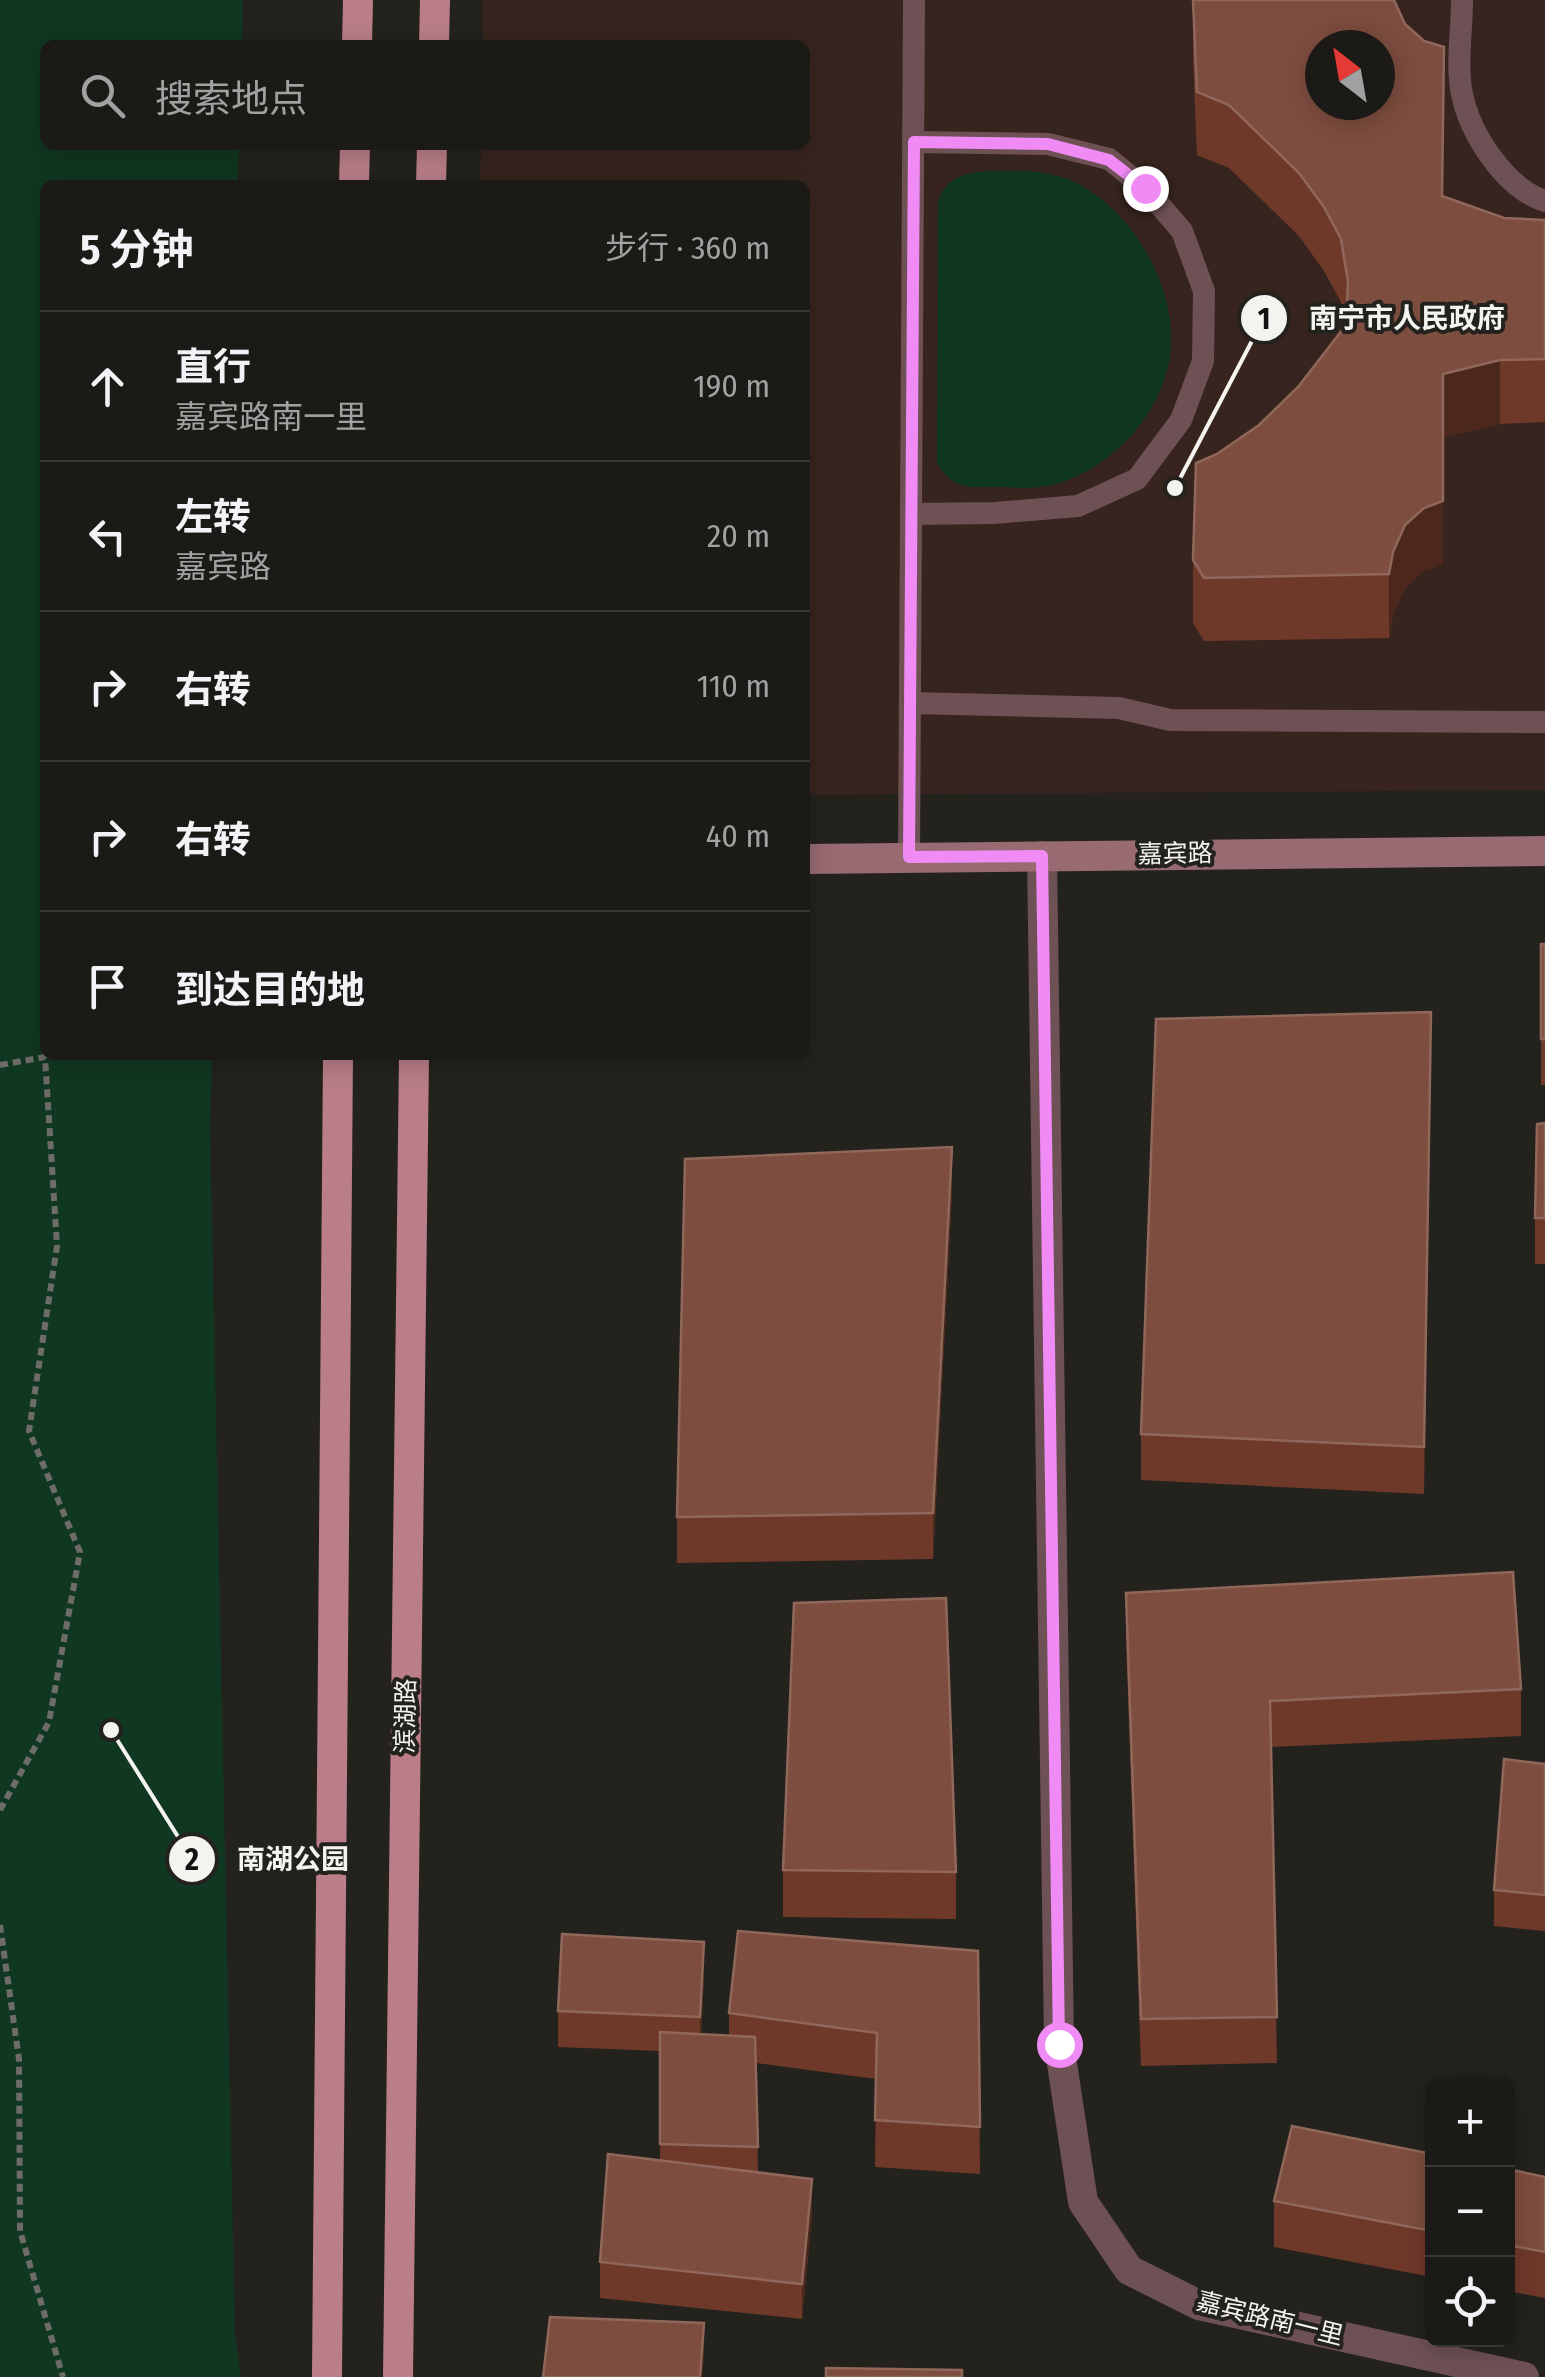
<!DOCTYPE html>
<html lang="zh">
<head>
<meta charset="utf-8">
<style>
  body { margin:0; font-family:"Fira Sans Condensed","Noto Sans SC",sans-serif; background:#24231f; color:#f1f3f6 }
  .controls { position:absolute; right:30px; bottom:30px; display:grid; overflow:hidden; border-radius:15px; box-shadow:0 5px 25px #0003 }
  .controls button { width:90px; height:90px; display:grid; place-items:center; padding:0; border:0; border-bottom:2px solid #393835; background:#1b1a16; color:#f1f3f6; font:50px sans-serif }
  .compass { position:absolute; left:1305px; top:30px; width:90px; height:90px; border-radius:50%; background:#1b1a16; box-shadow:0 5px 25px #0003; rotate:329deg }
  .stop { position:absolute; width:30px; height:30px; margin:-22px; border:8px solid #f08bf6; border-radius:50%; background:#fff }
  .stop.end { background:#f08bf6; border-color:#fff; box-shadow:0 2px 10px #0008 }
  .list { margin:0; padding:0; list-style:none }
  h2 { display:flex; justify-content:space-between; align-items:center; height:130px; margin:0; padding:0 40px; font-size:42px }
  h2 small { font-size:32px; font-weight:400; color:#a0a1a1 }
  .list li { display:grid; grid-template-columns:65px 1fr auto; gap:30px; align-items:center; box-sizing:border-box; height:150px; padding:0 40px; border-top:2px solid #393835 }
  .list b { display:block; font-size:38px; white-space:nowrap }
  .list p { margin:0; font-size:32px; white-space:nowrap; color:#a0a1a1 }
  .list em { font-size:32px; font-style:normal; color:#a0a1a1 }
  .icon { flex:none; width:55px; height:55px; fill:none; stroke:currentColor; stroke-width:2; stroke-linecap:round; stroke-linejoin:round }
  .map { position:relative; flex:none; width:1545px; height:2377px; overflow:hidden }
  .search { position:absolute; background:#1b1a16; box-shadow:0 5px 25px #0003; left:40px; top:40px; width:770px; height:110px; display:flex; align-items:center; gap:25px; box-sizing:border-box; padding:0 35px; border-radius:15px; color:#a0a1a1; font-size:38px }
  .panel { position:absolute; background:#1b1a16; box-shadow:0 5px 25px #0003; left:40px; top:180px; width:770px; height:880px; border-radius:15px }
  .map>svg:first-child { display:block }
</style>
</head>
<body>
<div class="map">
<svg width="1545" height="2377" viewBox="0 0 1545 2377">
  <rect width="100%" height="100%" fill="#24221d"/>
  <path fill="#37241e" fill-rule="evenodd" d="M483 0H1545V790L805 795V185H480L481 145H805V45H483ZM1320 45H1380V105H1320Z"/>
  <g fill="#103721">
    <polygon points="0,0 243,0 242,45 45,45 45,145 239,145 238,185 45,185 45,1055 213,1055 210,1124 235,2335 241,2377 0,2377"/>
    <path d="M1030 171C1045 173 1061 175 1074 182 1131 209 1174 282 1171 345 1168 407 1115 468 1056 484 1038 489 1021 488 1003 487 972 486 955 493 937 463L938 202C949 163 997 172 1030 171Z"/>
  </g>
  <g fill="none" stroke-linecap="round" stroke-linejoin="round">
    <g stroke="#6d6c67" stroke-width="6" stroke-dasharray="8 5" stroke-linecap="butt">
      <polyline points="0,1065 45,1057 57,1246 29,1431 80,1552 49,1722 0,1810"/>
      <polyline points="0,1925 19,2059 20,2231 63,2377"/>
    </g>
    <g stroke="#6e5155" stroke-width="22">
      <path d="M1462 0C1462 30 1456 65 1462 94 1470 134 1505 188 1545 201"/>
      <polyline points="911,514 994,513 1078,506 1137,479 1181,420 1203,361 1204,291 1182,231 1145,188 1109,159 1048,144 913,142"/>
      <polyline points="910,703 1119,708 1170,720 1545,722"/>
      <polyline points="909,857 914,0"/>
    </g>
    <polyline stroke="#6e5155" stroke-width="30" points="1042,856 1059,2044 1083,2202 1129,2270 1199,2305 1524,2377"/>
    <polyline stroke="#986a72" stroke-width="30" points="805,859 1545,851"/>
    <g stroke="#b97e88" stroke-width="30">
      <polyline points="357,45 358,0"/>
      <polyline points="434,45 435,0"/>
      <polyline points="354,185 355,145"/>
      <polyline points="431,185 432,145"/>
      <polyline points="327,2377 338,1055"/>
      <polyline points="398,2377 414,1055"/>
    </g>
  </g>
  <g fill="#6f392a">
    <polygon points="1193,0 1443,196 1504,218 1545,220 1545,422 1500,424 1443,437 1443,564 1424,571 1405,588 1393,615 1389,638 1204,641 1193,623 1193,560 1217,454 1259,425 1298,387 1345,326 1341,302 1324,271 1299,236 1229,168 1197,155 1193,59"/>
    <polygon points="1545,944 1545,1085 1541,1085 1541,1039"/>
    <polygon points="1431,1058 1424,1494 1141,1480 1141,1434"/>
    <polygon points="1545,1123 1545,1264 1535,1264 1535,1218"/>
    <polygon points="952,1193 933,1559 677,1563 677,1517"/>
    <polygon points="1126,1593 1521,1689 1521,1736 1271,1747 1277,2063 1141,2066 1126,1639"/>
    <polygon points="1545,1764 1545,1931 1494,1926 1494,1890"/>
    <polygon points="783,1870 956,1872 956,1919 783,1917"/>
    <polygon points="978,1951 980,2174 875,2167 876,2079 756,2063 758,2172 812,2215 802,2319 600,2298 600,2262 660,2160 660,2051 558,2047 558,2011 704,1978 701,2034 729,2035 729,2013"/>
    <polygon points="1432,2154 1432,2277 1274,2247 1274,2201"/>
    <polygon points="1508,2169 1545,2177 1545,2298 1508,2291"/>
  </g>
  <g fill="#4b271c">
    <polygon points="1500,360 1500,424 1443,437 1443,374"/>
    <polygon points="1443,501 1443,564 1424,571 1405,588 1393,615 1389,638 1389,574 1393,552 1405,525 1424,508"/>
    <polygon points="1431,1012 1431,1058 1424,1494 1424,1447"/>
    <polygon points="952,1147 952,1193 933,1559 933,1513"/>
    <polygon points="704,1942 704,1978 700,2053 700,2017"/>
    <polygon points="812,2179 812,2215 802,2319 802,2284"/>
    <polygon points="704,2323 704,2359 702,2377 700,2377"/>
  </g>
  <g fill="#7d4d3f" stroke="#90675b" stroke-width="2.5" fill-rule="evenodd">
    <path d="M1193 0H1394L1405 24 1424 41 1444 47 1442 196 1504 218 1545 220V359L1500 360 1443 374V501L1424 508 1405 525 1393 552 1389 574 1204 578 1193 560 1196 463 1217 454 1259 425 1298 387 1346 325 1348 282 1341 239 1324 207 1299 173 1229 105 1197 92ZM1320 45H1380V105H1320Z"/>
    <rect x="1541" y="944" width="4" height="95"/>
    <polygon points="1431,1012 1424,1447 1141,1434 1156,1019"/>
    <polygon points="1545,1123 1545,1218 1535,1218 1537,1124"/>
    <polygon points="952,1147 933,1513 677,1517 685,1159"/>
    <polygon points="1513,1572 1521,1689 1270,1701 1277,2017 1141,2019 1126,1593"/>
    <polygon points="946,1598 956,1872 783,1870 794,1603"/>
    <polygon points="1504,1759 1545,1764 1545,1895 1494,1890"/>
    <polygon points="738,1931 978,1951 980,2127 875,2120 877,2033 729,2013"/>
    <polygon points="562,1934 704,1942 700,2017 558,2011"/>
    <polygon points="660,2032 755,2037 758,2147 660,2144"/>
    <polygon points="1292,2126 1432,2154 1432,2231 1274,2201"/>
    <polygon points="608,2154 812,2179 802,2284 600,2262"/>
    <polygon points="1508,2169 1545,2177 1545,2252 1508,2245"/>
    <polygon points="550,2317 704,2323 700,2377 543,2377"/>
    <polygon points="826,2368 962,2370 962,2377 826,2377"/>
  </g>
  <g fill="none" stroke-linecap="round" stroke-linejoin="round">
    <polyline stroke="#f08bf6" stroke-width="12" points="1059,2044 1042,856 909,857 914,142 1048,144 1109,160 1145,188"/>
  </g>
  <g text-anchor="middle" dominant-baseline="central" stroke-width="8" stroke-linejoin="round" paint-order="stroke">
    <g font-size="25" fill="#f4f3ef" stroke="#24221d">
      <text transform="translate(1175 854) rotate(-1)">嘉宾路</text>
      <text transform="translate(406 1716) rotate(-89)">滨湖路</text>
      <text transform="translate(1270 2319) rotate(14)">嘉宾路南一里</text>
    </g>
  </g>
  <path fill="none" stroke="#f4f3ef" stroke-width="4" d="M1175 488L1264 318M111 1730L192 1859"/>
  <g fill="#f4f3ef" stroke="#24221d" stroke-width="4">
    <circle cx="1175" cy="488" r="10"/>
    <circle cx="111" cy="1730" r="10"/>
    <circle cx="1264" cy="318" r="25"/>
    <circle cx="192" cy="1859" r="25"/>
  </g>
  <g font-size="30" text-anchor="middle" font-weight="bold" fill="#111">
    <text x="1264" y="329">1</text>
    <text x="192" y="1870">2</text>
  </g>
  <g font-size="28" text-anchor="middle" font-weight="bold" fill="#f4f3ef" stroke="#24221d" stroke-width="8" stroke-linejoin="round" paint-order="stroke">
    <text x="1407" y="328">南宁市人民政府</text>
    <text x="293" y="1869">南湖公园</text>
  </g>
</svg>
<div class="controls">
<button>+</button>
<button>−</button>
<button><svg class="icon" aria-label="locate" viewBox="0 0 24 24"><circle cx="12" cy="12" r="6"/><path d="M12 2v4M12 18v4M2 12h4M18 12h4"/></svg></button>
</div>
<svg class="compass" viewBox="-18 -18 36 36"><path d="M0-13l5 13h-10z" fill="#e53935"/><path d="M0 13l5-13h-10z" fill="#a0a1a1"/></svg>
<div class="stop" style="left:1059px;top:2044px"></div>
<div class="stop end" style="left:1145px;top:188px"></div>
<div class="search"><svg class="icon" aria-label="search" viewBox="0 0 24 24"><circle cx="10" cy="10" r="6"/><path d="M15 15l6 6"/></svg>搜索地点</div>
<section class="panel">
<h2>5 分钟<small>步行 · 360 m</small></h2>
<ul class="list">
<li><svg class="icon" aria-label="ahead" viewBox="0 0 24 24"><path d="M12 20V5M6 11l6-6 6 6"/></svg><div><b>直行</b><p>嘉宾路南一里</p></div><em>190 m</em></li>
<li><svg class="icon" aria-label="left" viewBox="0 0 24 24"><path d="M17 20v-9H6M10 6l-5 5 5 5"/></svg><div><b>左转</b><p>嘉宾路</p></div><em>20 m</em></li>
<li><svg class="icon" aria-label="right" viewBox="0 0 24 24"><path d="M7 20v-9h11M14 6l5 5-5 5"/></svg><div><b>右转</b></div><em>110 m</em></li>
<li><svg class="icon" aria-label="right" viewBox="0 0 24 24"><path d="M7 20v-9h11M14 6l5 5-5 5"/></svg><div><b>右转</b></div><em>40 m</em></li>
<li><svg class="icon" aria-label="arrive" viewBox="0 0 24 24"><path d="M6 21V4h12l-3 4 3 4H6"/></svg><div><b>到达目的地</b></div></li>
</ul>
</section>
</div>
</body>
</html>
